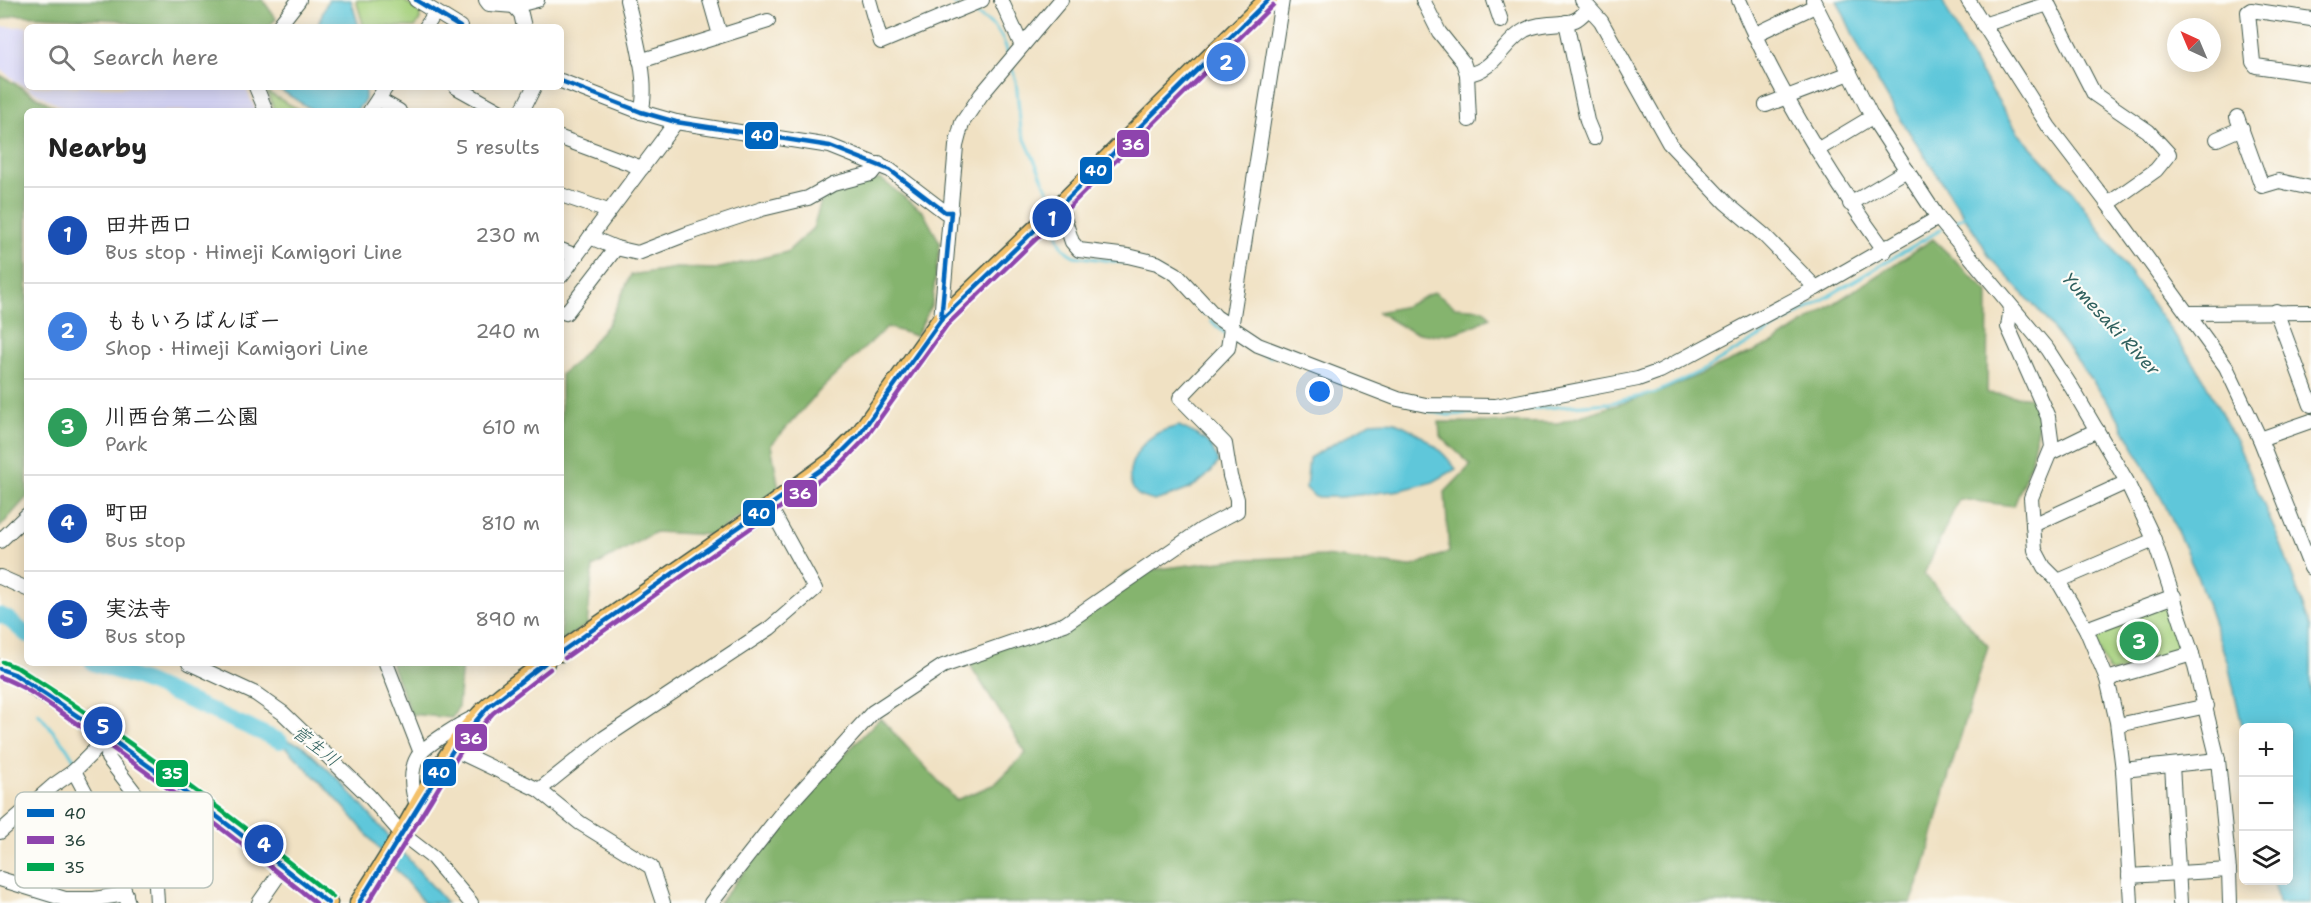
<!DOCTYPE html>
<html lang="en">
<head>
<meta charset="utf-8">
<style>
  body { margin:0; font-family:"Shantell Sans","Klee One",sans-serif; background:#f2f2f2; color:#222 }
  .controls { position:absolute; right:18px; bottom:18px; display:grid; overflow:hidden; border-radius:9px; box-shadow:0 3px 15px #0003 }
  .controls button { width:54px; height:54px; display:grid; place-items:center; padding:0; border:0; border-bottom:2px solid #e0e0e0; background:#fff; color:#222; font:30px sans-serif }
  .compass { position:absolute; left:2167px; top:18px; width:54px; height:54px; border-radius:50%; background:#fff; box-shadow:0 3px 15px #0003; rotate:316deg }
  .you { position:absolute; left:1320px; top:392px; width:21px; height:21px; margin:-15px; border:4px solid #fff; border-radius:50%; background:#1a73e8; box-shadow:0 0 0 9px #1a73e833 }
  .badge { display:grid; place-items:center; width:39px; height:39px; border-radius:50%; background:#0b8043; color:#fff; font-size:20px; font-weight:700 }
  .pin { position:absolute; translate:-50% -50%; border:3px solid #fff; box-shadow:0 2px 6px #0006 }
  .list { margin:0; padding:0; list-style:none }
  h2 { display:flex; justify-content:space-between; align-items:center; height:78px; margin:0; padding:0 24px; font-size:26px }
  h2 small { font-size:20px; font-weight:400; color:#767676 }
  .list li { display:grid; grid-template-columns:39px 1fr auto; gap:18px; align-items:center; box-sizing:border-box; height:96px; padding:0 24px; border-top:2px solid #e0e0e0 }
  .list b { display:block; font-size:22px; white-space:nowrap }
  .list p { margin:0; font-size:20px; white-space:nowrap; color:#767676 }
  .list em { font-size:20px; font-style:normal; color:#767676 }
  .icon { flex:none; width:33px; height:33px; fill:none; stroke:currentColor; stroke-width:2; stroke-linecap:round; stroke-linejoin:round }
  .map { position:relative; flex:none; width:2311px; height:903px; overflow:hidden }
  .search { position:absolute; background:#fff; box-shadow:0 3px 15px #0003; left:24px; top:24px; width:540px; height:66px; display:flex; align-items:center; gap:15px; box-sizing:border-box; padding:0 21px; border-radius:9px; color:#767676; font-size:22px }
  .panel { position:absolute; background:#fff; box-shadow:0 3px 15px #0003; left:24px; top:108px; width:540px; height:558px; border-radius:9px }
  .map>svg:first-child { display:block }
</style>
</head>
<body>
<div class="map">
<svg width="2311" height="903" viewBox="0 0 2311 903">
  <rect width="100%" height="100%" fill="#fdfcf7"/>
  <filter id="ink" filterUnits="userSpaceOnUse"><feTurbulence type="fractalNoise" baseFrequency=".0167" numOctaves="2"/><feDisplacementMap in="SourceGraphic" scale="12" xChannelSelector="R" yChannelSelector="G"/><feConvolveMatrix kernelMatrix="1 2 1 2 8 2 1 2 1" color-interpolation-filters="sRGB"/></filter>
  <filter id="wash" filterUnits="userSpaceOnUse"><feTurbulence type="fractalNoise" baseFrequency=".008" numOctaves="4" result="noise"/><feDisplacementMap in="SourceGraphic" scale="24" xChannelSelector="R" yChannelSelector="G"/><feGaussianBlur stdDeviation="1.35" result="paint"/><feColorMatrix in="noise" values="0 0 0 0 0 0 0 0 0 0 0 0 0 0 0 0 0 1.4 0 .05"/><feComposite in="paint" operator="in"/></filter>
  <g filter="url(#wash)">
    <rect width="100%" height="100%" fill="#f0e1c3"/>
    <polygon fill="#d8d7f8" points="121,25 134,27 27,27 27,87 245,87 256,111 69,111 17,82 0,69 0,27"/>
    <g fill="#a7d27f" stroke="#63885a" stroke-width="1.5">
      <polygon points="356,0 403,0 420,13 420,20 415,27 364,27"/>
      <polygon points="267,92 301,111 275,111"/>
      <polygon points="2167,603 2172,606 2185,646 2181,653 2113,673 2108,671 2093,635 2095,630"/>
    </g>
    <g fill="#85b46e" stroke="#527851" stroke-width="1.5">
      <polygon points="0,0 263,0 276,19 268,27 144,27 118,20 16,15 0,20"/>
      <polygon points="0,75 61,111 27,111 27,497 0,527"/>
      <polygon points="881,179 923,212 940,243 932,303 916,336 887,327 822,388 771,445 779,489 713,535 655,532 593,567 587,625 561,641 561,374 576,362 608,324 631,275 676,268 716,269 787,252 813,228 824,192"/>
      <polygon points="1933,239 1988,292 1987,393 2043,399 2030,465 2014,506 1959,499 1924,574 1988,646 1949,775 1924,869 1911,903 719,903 804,796 880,718 956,800 995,784 1026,753 967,660 1072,620 1127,573 1229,560 1325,556 1410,567 1449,552 1445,492 1471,465 1440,436 1439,422 1558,423 1662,391 1775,342"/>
      <path d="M1434 292 1455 307 1484 309 1490 317C1467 331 1439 340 1412 331 1400 327 1389 318 1378 312L1406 306Z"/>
      <polygon points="391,663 462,663 458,707 452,718 411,714"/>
    </g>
    <g fill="#5ec7da" stroke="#3e8287" stroke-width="1.5">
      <polygon points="328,0 351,0 359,27 317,27"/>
      <polygon points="1837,0 1942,0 1970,56 2020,135 2073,192 2198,369 2239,447 2282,547 2311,629 2311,903 2278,903 2274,881 2288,880 2288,728 2244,728 2243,730 2228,664 2197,575 2165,505 2112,407 2041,313 1990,258 1980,240 1894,109 1862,54"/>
      <polygon points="278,87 365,87 365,100 356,111 314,111 279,89"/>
      <path d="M1371 422C1378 422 1388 420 1395 422 1418 431 1442 449 1456 469L1433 482 1401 490 1341 497H1315L1306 488 1309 458Z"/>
      <path d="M1179 426C1198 435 1214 441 1218 463 1200 488 1182 493 1154 501 1149 499 1140 497 1137 494 1119 474 1138 445 1156 434 1163 430 1172 428 1179 426Z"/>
      <polygon points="261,732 302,745 342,783 447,903 424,903 344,807 288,749"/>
    </g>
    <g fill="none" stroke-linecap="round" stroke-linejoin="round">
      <g stroke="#5ec7da" stroke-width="3">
        <polyline points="948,0 957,5"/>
        <path d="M969 10C992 23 1001 28 1008 54"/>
        <polyline points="1011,66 1016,81 1021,130 1053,202"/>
        <path d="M1055 221C1058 236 1059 249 1074 256L1135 264"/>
        <polyline points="1948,226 1968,214"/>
        <polyline points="1144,267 1160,272 1204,314"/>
        <polyline points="1211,321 1226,334"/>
        <polyline points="1235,338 1250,347"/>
        <polyline points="1255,351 1271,357"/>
        <polyline points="1428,411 1448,415 1489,412"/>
        <polyline points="1502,411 1610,403 1655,393 1705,369 1942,229"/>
        <polyline points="38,713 67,748 76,763"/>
      </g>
      <g stroke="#5ec7da" stroke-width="16">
        <polyline points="0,615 7,618 27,635"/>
        <polyline points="93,663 147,682 280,741"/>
      </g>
    </g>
  </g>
  <g filter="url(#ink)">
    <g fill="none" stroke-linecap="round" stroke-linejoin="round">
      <g stroke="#3e5649" stroke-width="16">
        <g id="minor">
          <polyline points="416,0 460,27"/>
          <polyline points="486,0 489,4 514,6 537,0"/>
          <path d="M627 0C634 29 650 84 641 112"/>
          <polyline points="710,0 720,35"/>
          <polyline points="869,0 881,42 982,0"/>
          <polyline points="1001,0 1022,46"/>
          <polyline points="1423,0 1439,32 1463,62 1467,74"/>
          <polyline points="1494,0 1501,21"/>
          <polyline points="1582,0 1601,21 1669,143 1726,203 1764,235 1816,288"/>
          <path d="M1739 0C1777 89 1828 173 1885 251"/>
          <polyline points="1813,0 1872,117 1938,218 2047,349 2072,388 2126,480 2153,537 2192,654 2218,760 2229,870 2230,903"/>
          <polyline points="1968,0 2049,127 2108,204 2226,367 2260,439 2311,568"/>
          <polyline points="2046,0 2094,94 2148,131 2169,154 2156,170 2108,204"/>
          <polyline points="514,6 521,14 524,27"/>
          <polyline points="2311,19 2251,10 2248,12 2253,62 2256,66 2311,74"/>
          <polyline points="1566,22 1587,121 1594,138"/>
          <polyline points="1983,25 2048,4"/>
          <polyline points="278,27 299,0"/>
          <polyline points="426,27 435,13"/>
          <polyline points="1754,35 1815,6"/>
          <polyline points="640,61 768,21"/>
          <polyline points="561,81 641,112 676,122 830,146 890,170 945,212 951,212"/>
          <polyline points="256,87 266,111"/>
          <polyline points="456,87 499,111"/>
          <polyline points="378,99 399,111"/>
          <polyline points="1766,105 1850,73"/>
          <polyline points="370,111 386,87"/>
          <polyline points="522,111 534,87"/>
          <polyline points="2237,117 2262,186 2279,181 2311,188"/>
          <path d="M1469 120 1467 74C1494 72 1504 41 1525 30 1541 21 1562 26 1575 20 1580 18 1585 12 1589 8"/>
          <polyline points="561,138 642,168"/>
          <polyline points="2217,139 2242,128"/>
          <polyline points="1817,150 1872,117"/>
          <polyline points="561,195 608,211"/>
          <polyline points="1850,204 1907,170"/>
          <polyline points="1060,206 1072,242 1079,250 1128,256 1157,263 1176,274 1216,317 1258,345 1398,399 1426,405 1496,406 1638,379 1660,371 1816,288 1938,218"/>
          <polyline points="590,237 616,248 638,253 687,234 762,209 808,198 833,184 871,174 879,164"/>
          <polyline points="561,250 576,256"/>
          <polyline points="561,276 676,122"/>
          <polyline points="2011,307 2008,327 2048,417 2052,447 2031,498 2035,550 2044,567 2058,581 2086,629 2107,679 2117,722 2123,770 2131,903"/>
          <polyline points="561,311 566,313 616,248"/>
          <polyline points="2276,311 2311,405"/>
          <polyline points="2188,313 2311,312"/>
          <polyline points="941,320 956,146 962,123 981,95 1061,0"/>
          <polyline points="2260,439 2311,421"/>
          <polyline points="2050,453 2097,430"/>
          <polyline points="2033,525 2127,482"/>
          <polyline points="0,541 27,515"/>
          <polyline points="0,577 27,589"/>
          <polyline points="2058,581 2154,540"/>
          <polyline points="2086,629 2174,596"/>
          <polyline points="189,663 256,694 283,713 369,796 402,834 433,858 471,903"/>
          <polyline points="386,663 421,753"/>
          <polyline points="2107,679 2192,654"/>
          <polyline points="2118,725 2207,706"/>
          <polyline points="109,736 108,758 152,815 157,903"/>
          <polyline points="453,749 539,790 604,738 770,628 815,589 770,507"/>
          <polyline points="2172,765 2180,903"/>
          <polyline points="2123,770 2218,760"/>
          <polyline points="74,771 90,801 100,826 109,839 128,903"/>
          <polyline points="539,790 580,823 651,867 663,903"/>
          <path d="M417 804C411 792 410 770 417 758 423 746 462 723 475 717"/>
          <polyline points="152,815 179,787"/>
          <polyline points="0,832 54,785 74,771 109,736"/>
          <polyline points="2129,876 2229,870"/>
          <polyline points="0,879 65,899 67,903"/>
          <polyline points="65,899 94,899 126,894"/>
          <polyline points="259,903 284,867"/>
          <polyline points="711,903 784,810 873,712 943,666 1065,624 1201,530 1237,511 1237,499 1230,476 1225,444 1180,398 1228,348 1282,0"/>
        </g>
      </g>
      <g stroke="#3e5649" stroke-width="21">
        <g id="major">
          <polyline points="561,652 770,507 833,461 859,435 941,320 1060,206 1268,0"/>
          <path d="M0 669 14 674C124 743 227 821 328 903"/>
          <path d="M359 903C374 880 389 856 403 833 426 792 448 749 481 714 500 695 524 679 545 663"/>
        </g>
      </g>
      <use href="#minor" stroke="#fff" stroke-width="14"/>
      <use href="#major" stroke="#f4c16a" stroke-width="18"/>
      <g stroke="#fdfcf7" stroke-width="9">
        <g id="bus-1">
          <polyline points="416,0 460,27"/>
          <polyline points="561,81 641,112 676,122 830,146 890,170 945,212 951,212"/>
          <polyline points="941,320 951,212"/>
          <polyline points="561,652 833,461 859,435 941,320 1060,206 1268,0"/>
          <path d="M0 669 14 674C123 744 227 822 328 903"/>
          <polyline points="359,903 458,742 488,707 545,663"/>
        </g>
      </g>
      <g stroke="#fdfcf7" stroke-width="9">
        <g id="bus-2">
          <polyline points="565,658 838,467 865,439 947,325 1065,211 1273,5"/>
          <path d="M0 677C29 687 56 710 82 727 163 782 240 842 316 903"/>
          <polyline points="368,903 464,746 493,713 550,669"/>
        </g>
      </g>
      <g stroke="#fdfcf7" stroke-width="9">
        <path id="bus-3" d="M3 662 18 668C128 738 231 816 333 897"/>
      </g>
      <use href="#bus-1" stroke="#0065bd" stroke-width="4.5"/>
      <use href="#bus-2" stroke="#8e44ad" stroke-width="4.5"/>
      <use href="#bus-3" stroke="#00a651" stroke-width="4.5"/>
    </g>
  </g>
  <g text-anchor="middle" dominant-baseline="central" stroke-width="4.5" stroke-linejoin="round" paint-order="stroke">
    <g font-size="18" font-style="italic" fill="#2f605e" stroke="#fdfcf7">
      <text transform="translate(2111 324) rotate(47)">Yumesaki River</text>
      <text transform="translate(316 746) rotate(38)">菅生川</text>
    </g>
  </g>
  <rect x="15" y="792" width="198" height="96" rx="9" fill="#fdfcf7" stroke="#bac3bc" stroke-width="1.5"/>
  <rect x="27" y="809" width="27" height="8" fill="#0065bd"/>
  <rect x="27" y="836" width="27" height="8" fill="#8e44ad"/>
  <rect x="27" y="863" width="27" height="8" fill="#00a651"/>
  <g font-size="16" fill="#1f3d34">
    <text x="64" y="819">40</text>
    <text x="64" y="846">36</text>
    <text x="64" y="873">35</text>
  </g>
  <g stroke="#fdfcf7" stroke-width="2">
    <rect x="744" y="121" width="35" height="29" rx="6" fill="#0065bd"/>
    <rect x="1116" y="129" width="34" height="29" rx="6" fill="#8e44ad"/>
    <rect x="1079" y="156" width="34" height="29" rx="6" fill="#0065bd"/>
    <rect x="783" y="479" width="35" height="29" rx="6" fill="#8e44ad"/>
    <rect x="742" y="499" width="34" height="28" rx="6" fill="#0065bd"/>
    <rect x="454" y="723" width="34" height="29" rx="6" fill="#8e44ad"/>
    <rect x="422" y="758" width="35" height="29" rx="6" fill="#0065bd"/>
    <rect x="155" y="759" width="34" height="29" rx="6" fill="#00a651"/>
  </g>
  <g font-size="16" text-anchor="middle" font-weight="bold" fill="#fff">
    <text x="762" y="141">40</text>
    <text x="1133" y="150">36</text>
    <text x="1096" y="176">40</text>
    <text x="800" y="499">36</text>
    <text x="759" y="519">40</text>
    <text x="471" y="744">36</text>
    <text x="439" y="778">40</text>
    <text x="172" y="779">35</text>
  </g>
</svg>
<div class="controls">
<button>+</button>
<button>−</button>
<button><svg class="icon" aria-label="layers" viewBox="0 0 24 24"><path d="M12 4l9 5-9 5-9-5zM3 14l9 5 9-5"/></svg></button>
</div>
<svg class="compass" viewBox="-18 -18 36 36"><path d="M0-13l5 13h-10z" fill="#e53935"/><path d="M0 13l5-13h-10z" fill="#767676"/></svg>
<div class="you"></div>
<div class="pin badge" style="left:1052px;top:218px;background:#1a4fb4">1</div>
<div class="pin badge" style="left:1226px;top:62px;background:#3f7fe0">2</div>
<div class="pin badge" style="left:2139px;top:641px;background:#2e9e5b">3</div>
<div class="pin badge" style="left:264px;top:844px;background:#1a4fb4">4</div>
<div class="pin badge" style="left:103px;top:726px;background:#1a4fb4">5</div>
<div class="search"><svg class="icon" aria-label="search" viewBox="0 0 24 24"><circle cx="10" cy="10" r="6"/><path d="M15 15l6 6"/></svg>Search here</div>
<section class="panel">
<h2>Nearby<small>5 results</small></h2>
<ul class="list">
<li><span class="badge" style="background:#1a4fb4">1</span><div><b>田井西口</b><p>Bus stop · Himeji Kamigori Line</p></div><em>230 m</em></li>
<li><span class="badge" style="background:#3f7fe0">2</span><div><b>ももいろばんぼー</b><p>Shop · Himeji Kamigori Line</p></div><em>240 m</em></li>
<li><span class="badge" style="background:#2e9e5b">3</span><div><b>川西台第二公園</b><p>Park</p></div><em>610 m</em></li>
<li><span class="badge" style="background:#1a4fb4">4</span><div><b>町田</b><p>Bus stop</p></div><em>810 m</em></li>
<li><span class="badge" style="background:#1a4fb4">5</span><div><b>実法寺</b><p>Bus stop</p></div><em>890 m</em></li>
</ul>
</section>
</div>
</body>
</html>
